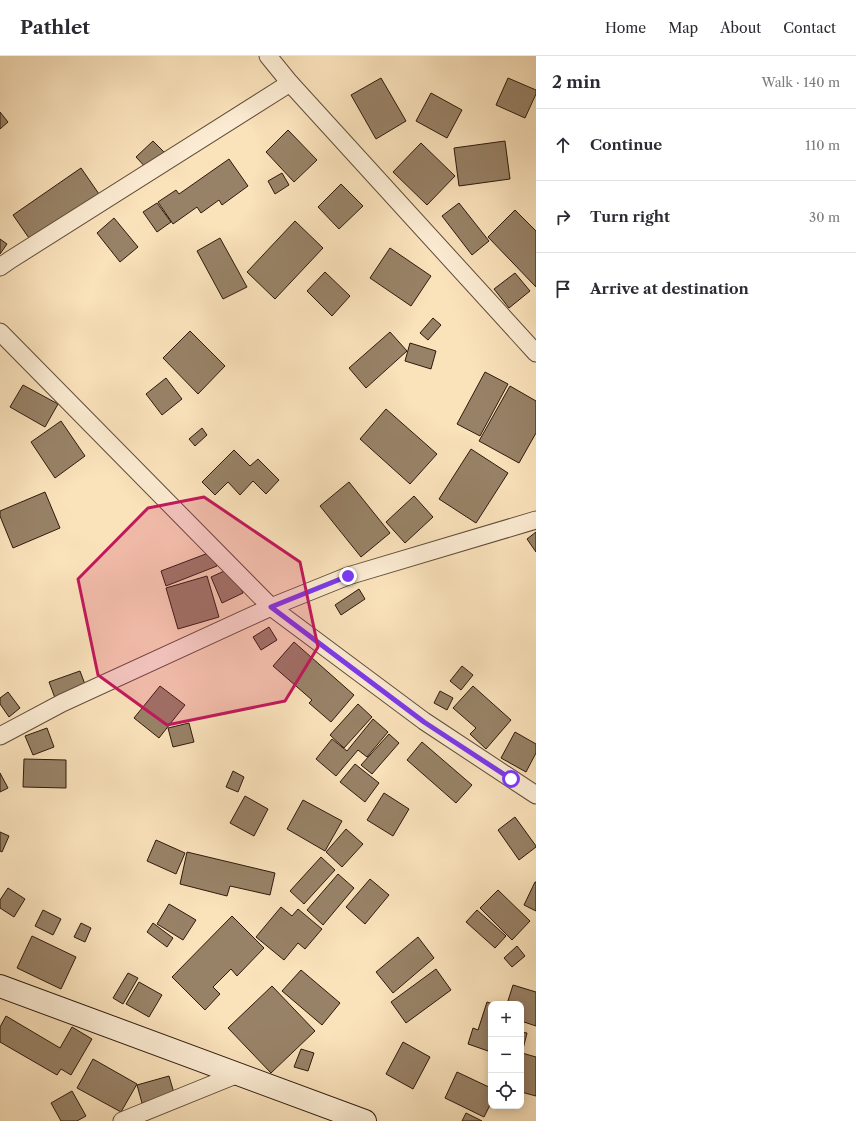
<!DOCTYPE html>
<html lang="en">
<head>
<meta charset="utf-8">
<style>
  body { margin:0; font-family:"Libre Caslon Text",serif; background:#f7f7f7; color:#2b2b33 }
  .controls { position:absolute; right:12px; bottom:12px; display:grid; overflow:hidden; border-radius:8px; box-shadow:0 2px 10px #0003 }
  .controls button { width:36px; height:36px; display:grid; place-items:center; padding:0; border:0; border-bottom:1px solid #e1e1e2; background:#fff; color:#2b2b33; font:20px sans-serif }
  .stop { position:absolute; width:12px; height:12px; margin:-9px; border:3px solid #7c3aed; border-radius:50%; background:#fff }
  .stop.end { background:#7c3aed; border-color:#fff; box-shadow:0 1px 4px #0008 }
  .list { margin:0; padding:0; list-style:none }
  h2 { display:flex; justify-content:space-between; align-items:center; height:52px; margin:0; padding:0 16px; font-size:17px }
  h2 small { font-size:13px; font-weight:400; color:#7c7c81 }
  .list li { display:grid; grid-template-columns:26px 1fr auto; gap:12px; align-items:center; box-sizing:border-box; height:72px; padding:0 16px; border-top:1px solid #e1e1e2 }
  .list b { display:block; font-size:15px; white-space:nowrap }
  .list em { font-size:13px; font-style:normal; color:#7c7c81 }
  .icon { flex:none; width:22px; height:22px; fill:none; stroke:currentColor; stroke-width:2; stroke-linecap:round; stroke-linejoin:round }
  .map { position:relative; flex:none; width:536px; height:1065px; overflow:hidden }
  header { display:flex; align-items:center; gap:24px; box-sizing:border-box; height:56px; padding:0 20px; background:#fff; border-bottom:1px solid #e1e1e2 }
  header strong { font-size:19px }
  nav { display:flex; gap:22px; margin-inline-start:auto; font-size:14px }
  main { display:flex }
  aside { flex:1; background:#fff }
  .map>svg:first-child { display:block }
</style>
</head>
<body>
<header>
<strong>Pathlet</strong>
<nav><a>Home</a><a>Map</a><a>About</a><a>Contact</a></nav>
</header>
<main>
<div class="map">
<svg width="536" height="1065" viewBox="0 0 536 1065">
  <rect width="100%" height="100%" fill="#fae2bb"/>
  <filter id="stains"><feTurbulence type="fractalNoise" baseFrequency=".005" numOctaves="4"/><feColorMatrix values="0 0 0 0 .2 0 0 0 0 .09 0 0 0 0 .02 0 0 0 .5 -.17"/></filter>
  <radialGradient id="worn" r=".72"><stop offset=".6" stop-color="#630" stop-opacity="0"/><stop offset="1" stop-color="#630" stop-opacity=".3"/></radialGradient>
  <g fill="#988267" stroke="#2e1a0c">
    <polygon points="381,22 406,65 376,83 351,39"/>
    <polygon points="508,22 536,34 536,38 525,62 496,49"/>
    <polygon points="431,37 462,54 447,82 416,65"/>
    <polygon points="0,56 8,66 0,73"/>
    <polygon points="288,74 317,104 294,126 266,96"/>
    <polygon points="153,85 167,99 149,115 136,101"/>
    <polygon points="505,85 510,123 459,130 454,92"/>
    <polygon points="421,87 455,120 427,149 393,116"/>
    <polygon points="229,103 248,130 222,149 219,144 201,157 197,151 173,168 158,146 176,134 179,138"/>
    <polygon points="81,112 99,138 31,185 13,159"/>
    <polygon points="282,117 289,129 275,138 268,125"/>
    <polygon points="341,128 363,150 339,173 318,151"/>
    <polygon points="157,147 171,166 157,176 143,156"/>
    <polygon points="459,147 489,185 472,199 442,160"/>
    <polygon points="515,154 536,175 536,231 488,181"/>
    <polygon points="114,162 138,191 120,206 97,177"/>
    <polygon points="295,165 323,192 275,243 247,216"/>
    <polygon points="220,182 247,231 223,243 197,195"/>
    <polygon points="0,183 7,188 0,198"/>
    <polygon points="390,192 431,220 411,250 370,222"/>
    <polygon points="325,216 350,240 332,260 307,235"/>
    <polygon points="515,217 530,235 509,252 494,233"/>
    <polygon points="433,262 441,269 428,284 420,277"/>
    <polygon points="190,275 225,310 198,338 163,302"/>
    <polygon points="390,276 407,295 366,332 349,312"/>
    <polygon points="410,287 436,295 431,313 405,305"/>
    <polygon points="485,316 508,328 480,380 457,368"/>
    <polygon points="166,322 182,343 162,359 146,338"/>
    <polygon points="23,329 58,348 45,371 10,351"/>
    <polygon points="510,330 536,345 536,377 519,407 479,385"/>
    <polygon points="386,353 437,398 410,428 360,383"/>
    <polygon points="61,365 85,400 55,422 31,386"/>
    <polygon points="202,372 207,379 195,390 189,383"/>
    <polygon points="471,393 508,417 476,467 439,443"/>
    <polygon points="234,394 250,410 258,403 279,424 266,438 253,425 240,439 228,426 215,439 202,426"/>
    <polygon points="349,426 390,477 361,501 320,450"/>
    <polygon points="45,436 60,472 13,492 0,460 0,455"/>
    <polygon points="414,440 433,461 405,487 386,466"/>
    <polygon points="536,476 536,496 527,483"/>
    <polygon points="211,496 217,510 166,530 161,515"/>
    <polygon points="231,512 243,537 222,547 211,521"/>
    <polygon points="207,520 219,561 178,573 166,532"/>
    <polygon points="359,533 365,543 341,559 335,549"/>
    <polygon points="269,571 277,584 261,594 253,581"/>
    <polygon points="294,586 354,639 331,666 309,647 312,644 273,610"/>
    <polygon points="462,610 473,619 461,634 450,625"/>
    <polygon points="80,615 86,631 55,642 49,626"/>
    <polygon points="160,630 185,649 159,682 134,662"/>
    <polygon points="473,630 511,664 486,693 470,678 476,672 453,652"/>
    <polygon points="440,635 453,642 447,654 434,647"/>
    <polygon points="8,636 20,652 9,661 0,648 0,642"/>
    <polygon points="358,648 372,661 344,692 330,679"/>
    <polygon points="373,663 388,676 367,701 358,694 336,720 316,703 332,683 347,695"/>
    <polygon points="189,667 194,686 173,691 168,672"/>
    <polygon points="47,672 54,691 33,699 25,680"/>
    <polygon points="515,676 536,688 536,697 526,716 501,702"/>
    <polygon points="389,678 399,687 372,718 361,709"/>
    <polygon points="422,686 472,729 456,747 407,704"/>
    <polygon points="24,703 66,704 66,732 23,731"/>
    <polygon points="355,708 379,727 365,746 340,726"/>
    <polygon points="233,715 244,721 238,736 226,731"/>
    <polygon points="0,717 8,732 0,736"/>
    <polygon points="384,737 409,753 393,780 367,764"/>
    <polygon points="245,740 268,753 254,780 230,767"/>
    <polygon points="303,744 342,765 325,795 287,773"/>
    <polygon points="515,761 536,790 536,791 519,804 498,774"/>
    <polygon points="346,773 363,788 342,811 326,796"/>
    <polygon points="0,776 9,780 2,796 0,795"/>
    <polygon points="156,784 185,797 176,818 147,805"/>
    <polygon points="187,796 275,817 270,839 230,830 227,840 180,828"/>
    <polygon points="321,801 335,814 304,848 290,835"/>
    <polygon points="338,818 354,832 323,869 307,854"/>
    <polygon points="370,823 389,839 365,868 346,851"/>
    <polygon points="535,826 536,826 536,855 524,849"/>
    <polygon points="8,832 25,843 14,861 0,852 0,844"/>
    <polygon points="498,834 530,865 512,884 480,852"/>
    <polygon points="169,848 196,864 183,884 157,868"/>
    <polygon points="281,851 292,860 298,853 322,873 305,893 298,887 284,904 256,881"/>
    <polygon points="43,854 61,863 53,879 35,870"/>
    <polygon points="477,854 506,880 495,892 466,866"/>
    <polygon points="232,860 264,892 237,920 231,913 213,931 220,938 205,954 172,921"/>
    <polygon points="81,867 91,872 85,886 74,881"/>
    <polygon points="153,867 173,882 167,891 147,876"/>
    <polygon points="32,880 76,901 61,933 17,912"/>
    <polygon points="418,881 434,902 393,937 376,916"/>
    <polygon points="517,890 525,900 512,911 504,902"/>
    <polygon points="436,913 451,934 406,967 391,946"/>
    <polygon points="301,914 340,947 322,969 282,935"/>
    <polygon points="128,917 138,922 123,948 113,942"/>
    <polygon points="139,926 162,939 149,961 126,948"/>
    <polygon points="513,929 536,936 536,970 521,965 521,948 507,948"/>
    <polygon points="272,930 315,975 271,1017 228,972"/>
    <polygon points="487,946 493,948 491,948 491,996 468,988 473,972 478,974"/>
    <polygon points="6,960 60,992 72,971 92,983 71,1019 61,1013 57,1019 0,986 0,971"/>
    <polygon points="521,976 527,977 522,997 536,1001 536,1040 521,1036"/>
    <polygon points="403,986 430,1001 413,1033 386,1018"/>
    <polygon points="301,993 314,997 308,1015 294,1011"/>
    <polygon points="93,1003 137,1028 121,1056 77,1032"/>
    <polygon points="457,1016 491,1032 491,1047 484,1061 445,1042"/>
    <polygon points="169,1020 174,1037 142,1047 137,1029"/>
    <polygon points="72,1035 86,1060 77,1065 61,1065 51,1047"/>
    <polygon points="466,1057 482,1065 462,1065"/>
  </g>
  <g fill="none" stroke-linecap="round" stroke-linejoin="round">
    <g stroke="#614c38" stroke-width="19">
      <g id="minor">
        <polyline points="268,0 290,27 536,297"/>
        <polyline points="0,211 10,204 290,27"/>
        <polyline points="0,276 271,551 424,665 536,739"/>
        <polyline points="0,680 62,647 271,551 348,520 536,464"/>
        <polyline points="122,1065 238,1018"/>
      </g>
    </g>
    <g stroke="#2e1a0c" stroke-width="24">
      <polyline id="secondary" points="0,930 365,1065"/>
    </g>
    <use href="#minor" stroke="#fcecd3" stroke-width="17"/>
    <use href="#secondary" stroke="#fcecd3" stroke-width="22"/>
  </g>
  <g fill="none" stroke-linecap="round" stroke-linejoin="round">
    <polyline stroke="#7c3aed" stroke-width="5" points="348,520 271,551 424,666 511,723"/>
  </g>
  <path fill="#c2185b" fill-opacity="0.2" stroke="#c2185b" stroke-width="3" stroke-linejoin="round" d="M204 441 300 506 318 591 285 645 167 669 98 619 78 523 148 452Z"/>
  <rect width="100%" height="100%" filter="url(#stains)"/>
  <rect width="100%" height="100%" fill="url(#worn)"/>
</svg>
<div class="controls">
<button>+</button>
<button>−</button>
<button><svg class="icon" aria-label="locate" viewBox="0 0 24 24"><circle cx="12" cy="12" r="6"/><path d="M12 2v4M12 18v4M2 12h4M18 12h4"/></svg></button>
</div>
<div class="stop" style="left:511px;top:723px"></div>
<div class="stop end" style="left:348px;top:520px"></div>
</div>
<aside>
<h2>2 min<small>Walk · 140 m</small></h2>
<ul class="list">
<li><svg class="icon" aria-label="ahead" viewBox="0 0 24 24"><path d="M12 20V5M6 11l6-6 6 6"/></svg><div><b>Continue</b></div><em>110 m</em></li>
<li><svg class="icon" aria-label="right" viewBox="0 0 24 24"><path d="M7 20v-9h11M14 6l5 5-5 5"/></svg><div><b>Turn right</b></div><em>30 m</em></li>
<li><svg class="icon" aria-label="arrive" viewBox="0 0 24 24"><path d="M6 21V4h12l-3 4 3 4H6"/></svg><div><b>Arrive at destination</b></div></li>
</ul>
</aside>
</main>
</body>
</html>
